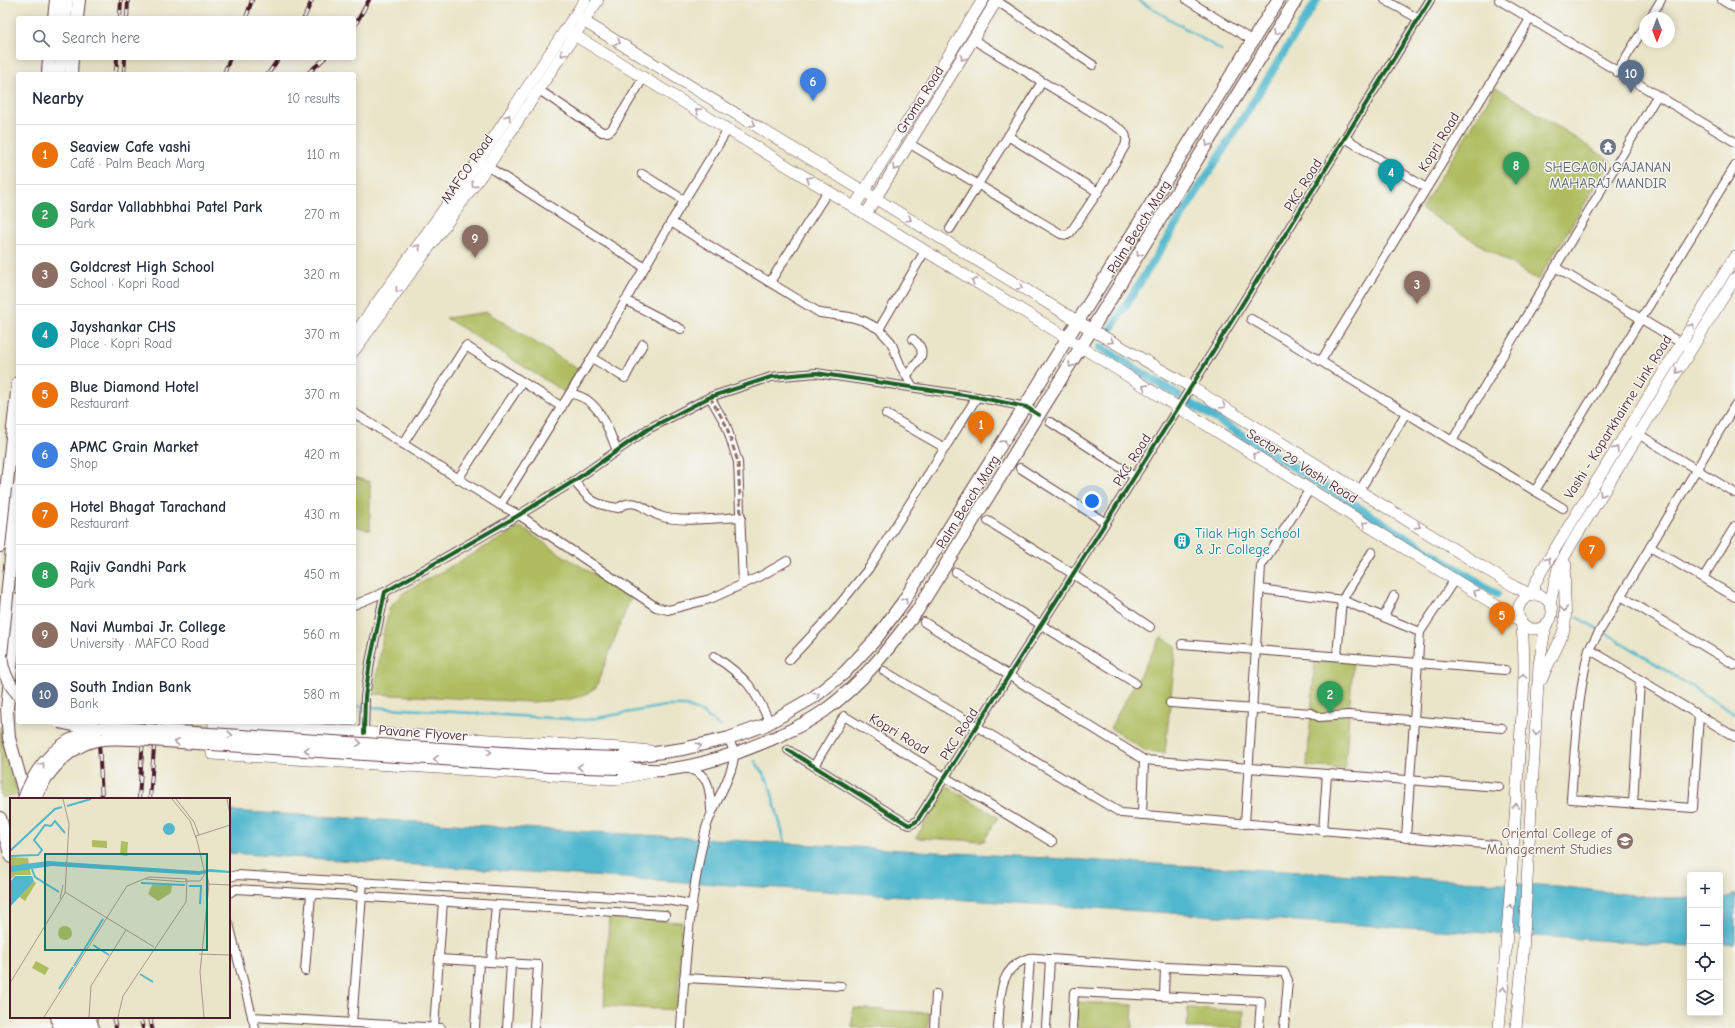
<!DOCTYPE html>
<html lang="en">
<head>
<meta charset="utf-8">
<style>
  body { margin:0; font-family:"Comic Neue",sans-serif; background:#f2f2f3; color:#1f2937 }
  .controls { position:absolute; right:12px; bottom:12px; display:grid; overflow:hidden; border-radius:4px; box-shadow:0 2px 10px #0003 }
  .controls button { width:36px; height:36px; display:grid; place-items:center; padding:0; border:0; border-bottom:1px solid #e0e1e3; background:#fff; color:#1f2937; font:20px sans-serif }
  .compass { position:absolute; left:1639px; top:12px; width:36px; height:36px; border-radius:50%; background:#fff; box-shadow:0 2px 10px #0003; rotate:180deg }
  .you { position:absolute; left:1092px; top:501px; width:14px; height:14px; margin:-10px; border:3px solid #fff; border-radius:50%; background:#1a73e8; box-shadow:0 0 0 6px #1a73e833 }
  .badge { display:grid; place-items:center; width:26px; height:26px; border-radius:50%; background:#7c3aed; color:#fff; font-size:13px; font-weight:700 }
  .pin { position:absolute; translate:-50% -33px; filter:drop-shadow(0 1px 2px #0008) }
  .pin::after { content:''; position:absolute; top:21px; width:14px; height:12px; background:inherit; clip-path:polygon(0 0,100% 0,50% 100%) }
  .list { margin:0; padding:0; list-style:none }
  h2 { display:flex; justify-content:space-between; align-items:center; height:52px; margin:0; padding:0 16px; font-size:17px }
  h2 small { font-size:13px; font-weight:400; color:#747a83 }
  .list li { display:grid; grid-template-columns:26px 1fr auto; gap:12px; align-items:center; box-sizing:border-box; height:60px; padding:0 16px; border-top:1px solid #e0e1e3 }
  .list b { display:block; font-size:15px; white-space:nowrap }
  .list p { margin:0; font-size:13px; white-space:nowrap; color:#747a83 }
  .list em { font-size:13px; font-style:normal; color:#747a83 }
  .icon { flex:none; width:22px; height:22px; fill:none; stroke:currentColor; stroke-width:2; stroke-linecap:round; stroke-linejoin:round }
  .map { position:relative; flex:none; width:1735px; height:1028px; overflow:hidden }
  .search { position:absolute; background:#fff; box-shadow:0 2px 10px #0003; left:16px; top:16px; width:340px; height:44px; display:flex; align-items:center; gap:10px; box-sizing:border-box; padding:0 14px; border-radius:4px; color:#747a83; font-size:15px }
  .panel { position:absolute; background:#fff; box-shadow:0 2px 10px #0003; left:16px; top:72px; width:340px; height:652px; border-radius:4px }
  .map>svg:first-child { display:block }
</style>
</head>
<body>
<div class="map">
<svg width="1735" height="1028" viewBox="0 0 1735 1028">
  <rect width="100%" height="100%" fill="#f6f6f2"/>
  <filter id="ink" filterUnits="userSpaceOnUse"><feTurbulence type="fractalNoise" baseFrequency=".025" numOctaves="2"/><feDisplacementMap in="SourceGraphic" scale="8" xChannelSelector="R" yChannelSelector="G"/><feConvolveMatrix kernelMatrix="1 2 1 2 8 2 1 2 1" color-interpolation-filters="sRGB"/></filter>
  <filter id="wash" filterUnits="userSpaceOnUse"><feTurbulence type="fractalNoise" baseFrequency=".012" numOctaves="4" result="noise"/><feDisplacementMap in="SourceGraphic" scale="16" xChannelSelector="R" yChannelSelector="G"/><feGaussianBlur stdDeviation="0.9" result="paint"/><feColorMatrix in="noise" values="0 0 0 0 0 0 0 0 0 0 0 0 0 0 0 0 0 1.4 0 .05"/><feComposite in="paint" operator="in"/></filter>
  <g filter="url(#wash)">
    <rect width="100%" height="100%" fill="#eae5c8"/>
    <g fill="#afbd60" stroke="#7c6e46">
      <polygon points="1496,87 1611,161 1538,280 1421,209"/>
      <polygon points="487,312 579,370 566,393 446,318"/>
      <polygon points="354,477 370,482 370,530 354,526"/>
      <polygon points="521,527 559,553 631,597 596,687 585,695 567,700 531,702 374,694 384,629 390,607 403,593"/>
      <polygon points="1161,637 1176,646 1165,753 1146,751 1110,728"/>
      <polygon points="1315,659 1353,662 1345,769 1307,766"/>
      <polygon points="0,726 2,726 2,738 18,794 1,798"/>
      <polygon points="947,786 998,817 984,841 916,838"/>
      <polygon points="609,918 682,922 677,1010 604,1006"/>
      <polygon points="1077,1002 1133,1005 1132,1028 1076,1028"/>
      <polygon points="853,1008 929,1013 928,1028 852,1028"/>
      <polygon points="1188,1008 1244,1011 1243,1028 1187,1028"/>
    </g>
    <g fill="#50b7ce" stroke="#4d6b7c">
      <polygon points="90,795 138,799 84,799"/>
      <polygon points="229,811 919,851 1557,886 1658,898 1690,898 1690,946 229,853"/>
      <polygon points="1735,894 1735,944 1720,945 1720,898 1726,898"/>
    </g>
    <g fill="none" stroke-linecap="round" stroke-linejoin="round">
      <g stroke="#50b7ce" stroke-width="2.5">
        <polyline points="1138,0 1221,50"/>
        <polyline points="1578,618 1613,637 1735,714"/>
        <polyline points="354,706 585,720 665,706 686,706 703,713 720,727"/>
        <polyline points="755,761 769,783 786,846"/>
      </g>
      <g stroke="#50b7ce" stroke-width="8">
        <polyline points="1109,332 1317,0"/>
        <polyline points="1100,347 1178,395"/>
        <polyline points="1189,402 1341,497"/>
        <polyline points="1348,501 1497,594"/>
      </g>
    </g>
  </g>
  <g filter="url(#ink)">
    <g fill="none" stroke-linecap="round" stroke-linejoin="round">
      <g stroke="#623d43" stroke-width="10">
        <g id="minor">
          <polyline points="1187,0 1253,41"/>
          <polyline points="1385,0 1419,19"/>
          <polyline points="1499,0 1735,142"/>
          <polyline points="1722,0 1735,8"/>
          <polyline points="997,1 1093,65"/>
          <polyline points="1650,18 1661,0"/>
          <polyline points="1617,72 1645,26"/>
          <polyline points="539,90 602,132 608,132 612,129 644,77"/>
          <polyline points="1008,136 1098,192"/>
          <polyline points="1345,138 1426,188"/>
          <path d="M910 144 1061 234 1067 235 1070 233 1098 192 1125 146C1127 140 1127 136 1123 131L974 40"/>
          <polyline points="484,164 644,267"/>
          <polyline points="642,174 684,200"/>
          <polyline points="671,222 820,313 850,317 864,321 879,329 891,342 901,367 913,387"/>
          <polyline points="950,229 1042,82"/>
          <polyline points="1555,267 1691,349"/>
          <polyline points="770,282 828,191"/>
          <polyline points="625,300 681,329"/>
          <polyline points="1251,319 1563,508"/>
          <polyline points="879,329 925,251"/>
          <polyline points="592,358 625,378 643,344"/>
          <polyline points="1321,361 1530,19"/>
          <path d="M907 375C917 362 931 353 913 339"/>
          <path d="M570 393C576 395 583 397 587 400 603 411 610 433 617 451"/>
          <polyline points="710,397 726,425 738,462 743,584"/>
          <polyline points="354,413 500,505 519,515 656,607 668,610 710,599 761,576 787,561"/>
          <polyline points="886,414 945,448"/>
          <polyline points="1050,422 1135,477"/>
          <polyline points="1635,432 1735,493"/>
          <polyline points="1452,441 1657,96"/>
          <polyline points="403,444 466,346 562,407"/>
          <polyline points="1020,468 1106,523"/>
          <polyline points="458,479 522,382"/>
          <path d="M574 481C590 500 591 504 618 508 637 496 643 510 660 516 677 523 721 518 741 517"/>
          <polyline points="1360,490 1406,413"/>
          <polyline points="1535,491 1735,166"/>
          <polyline points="500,505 592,358 671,222 728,129"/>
          <polyline points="988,521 1073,574 1150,627"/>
          <polyline points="1650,547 1735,597"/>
          <polyline points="956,572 1135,683"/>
          <polyline points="1703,578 1735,526"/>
          <polyline points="1260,589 1342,600 1420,632"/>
          <polyline points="1621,596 1735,665"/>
          <polyline points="354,605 385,592"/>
          <polyline points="1384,617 1394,596"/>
          <polyline points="924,622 1144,760 1499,787"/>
          <polyline points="1182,644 1505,670"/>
          <polyline points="1589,649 1735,737"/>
          <path d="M714 656C747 678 754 688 770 723"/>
          <polyline points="1337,656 1342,600 1372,552"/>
          <polyline points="789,660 831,615 869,568 977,397"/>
          <polyline points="884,671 1121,813 1495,845"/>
          <polyline points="1170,703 1311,713 1319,717 1349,715 1502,728"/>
          <path d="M1699 715 1693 808 1571 799C1575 749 1577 699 1589 649L1735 405"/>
          <polyline points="364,733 365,697 370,662 385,592 519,515 574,481 648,429 710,397 771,377 816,373 977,397 1026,407 1039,415"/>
          <polyline points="788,750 907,824 910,825 917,821 1178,408 1430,0"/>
          <polyline points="814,766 844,716 1052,842"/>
          <path d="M684 768C710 772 710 789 711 810"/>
          <polyline points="1633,804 1640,680"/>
          <polyline points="1142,815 1144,760"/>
          <polyline points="1245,824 1261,566 1310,489"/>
          <polyline points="1323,831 1327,774"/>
          <polyline points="1406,838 1420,632 1455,579"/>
          <polyline points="229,877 237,875 666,900 691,904"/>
          <polyline points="229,893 236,889 665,915"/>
          <polyline points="229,924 255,1028"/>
          <polyline points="439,959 538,965 534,1028"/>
          <polyline points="491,962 496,905"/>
          <polyline points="305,971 311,894"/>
          <polyline points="684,978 841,986"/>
          <polyline points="1164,996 1165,967"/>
          <polyline points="252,1017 441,1028"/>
          <polyline points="352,1023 363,882"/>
          <polyline points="434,1028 443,901"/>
          <polyline points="475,1028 479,961"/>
          <polyline points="507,1028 511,963"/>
          <path d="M681 1028C685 962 690 897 705 832 710 809 733 777 734 756 734 750 730 743 729 738"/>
          <polyline points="934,1028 936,994"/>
          <path d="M998 1028C1001 1000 996 968 1029 958 1035 957 1044 959 1050 959"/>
          <polyline points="1025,1028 1030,958"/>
          <polyline points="1046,1028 1050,959 1165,967 1284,972 1288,980 1284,1028"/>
          <polyline points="1072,1028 1074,992 1261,1001 1259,1028"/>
        </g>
      </g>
      <g stroke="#623d43" stroke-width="12">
        <g id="secondary">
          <polyline points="575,16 1092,330 1191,387 1515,587 1532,595"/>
          <polyline points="566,30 1067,338 1521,621"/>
          <polyline points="854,207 983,0"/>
          <polyline points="866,214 997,0"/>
          <polyline points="354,335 479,160 585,0"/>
          <polyline points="354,351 488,166 598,0"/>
          <polyline points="1532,595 1534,586 1542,570 1735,256"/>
          <circle cx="1535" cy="612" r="17"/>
          <polyline points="1550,604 1558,568 1572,543 1735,278"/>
          <path d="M1542 679C1548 661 1563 641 1565 624 1567 604 1562 585 1566 565"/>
          <polyline points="214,722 212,754 617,779 650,772"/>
          <polyline points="214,723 621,748 650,751"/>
          <path d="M1499 1028C1507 942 1513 855 1518 769 1521 720 1528 669 1521 621"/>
          <polyline points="1516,1028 1523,953 1539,665 1546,624"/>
        </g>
      </g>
      <g stroke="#623d43" stroke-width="14">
        <g id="primary">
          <polyline points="54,18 56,0"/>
          <polyline points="65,18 67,0"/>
          <polyline points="77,18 79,0"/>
          <polyline points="48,74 49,58"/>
          <polyline points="59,74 61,58"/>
          <polyline points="71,74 72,58"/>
          <polyline points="0,546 18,383"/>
          <polyline points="18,600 7,709 9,738 26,799"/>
          <polyline points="620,758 683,749 729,738 765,725 814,697 844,673 875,640 903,602 1278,0"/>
          <path d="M619 768C633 769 648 771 662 770 688 768 714 760 739 752 768 741 798 729 824 711 861 685 890 647 917 611L1296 0"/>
          <polyline points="0,818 11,857"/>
          <polyline points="57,1017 60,1028"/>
          <polyline points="68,1017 71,1028"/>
          <polyline points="79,1017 82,1028"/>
          <polyline points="89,1017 93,1028"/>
        </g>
      </g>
      <use href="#minor" stroke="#fff" stroke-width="8"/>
      <use href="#secondary" stroke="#fff" stroke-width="11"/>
      <use href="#primary" stroke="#fff" stroke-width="12"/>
      <g stroke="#4a1f2b" stroke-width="4">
        <g id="rail">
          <polyline points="120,18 121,0"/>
          <polyline points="127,18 128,0"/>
          <polyline points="246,18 252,0"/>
          <polyline points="304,18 312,0"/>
          <polyline points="354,27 369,0"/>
          <polyline points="116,74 117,58"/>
          <polyline points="124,74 125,58"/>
          <polyline points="224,74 230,58"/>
          <polyline points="268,74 279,58"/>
          <polyline points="307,74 325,58"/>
          <polyline points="98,722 102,799"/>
          <polyline points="139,799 144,722"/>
          <polyline points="150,799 156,722"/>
          <polyline points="113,1017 116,1028"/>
          <polyline points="140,1017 143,1028"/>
          <polyline points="150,1017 152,1028"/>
        </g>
      </g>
      <use href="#rail" stroke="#f6f6f2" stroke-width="2.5" stroke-dasharray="8" stroke-linecap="butt"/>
      <g stroke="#623d43" stroke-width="14" stroke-linecap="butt">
        <g id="primary-bridge">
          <path d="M18 489 1 656C2 671 8 683 18 694"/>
          <polyline points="59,722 78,726 95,727"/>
          <path d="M24 799C33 772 52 748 78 736 85 732 94 730 102 727L550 756 620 758"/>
          <path d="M35 799C45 772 73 741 104 739 114 738 125 739 135 739L549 766 619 768"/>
        </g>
      </g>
      <use href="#primary-bridge" stroke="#fff" stroke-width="12"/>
      <polyline stroke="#8d6e63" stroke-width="3" stroke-dasharray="6 3" stroke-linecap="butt" points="710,397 726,425 738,462 741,517"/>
      <g stroke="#f6f6f2" stroke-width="6">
        <g id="cycleway">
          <polyline points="364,733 365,697 370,662 385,592 519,515 574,481 648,429 710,397 771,377 816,373 977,397 1026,407 1039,415"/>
          <polyline points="788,750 907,824 910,825 917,821 1178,408 1430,0"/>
        </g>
      </g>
      <use href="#cycleway" stroke="#1b5e20" stroke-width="4"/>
    </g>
    <defs><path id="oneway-chevron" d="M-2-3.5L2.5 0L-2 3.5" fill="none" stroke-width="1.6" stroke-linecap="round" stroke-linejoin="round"/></defs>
    <g stroke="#ae9aa0">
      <use href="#oneway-chevron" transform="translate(1276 33) rotate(122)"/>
      <use href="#oneway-chevron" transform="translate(618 42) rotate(31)"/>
      <use href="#oneway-chevron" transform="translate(563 54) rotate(124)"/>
      <use href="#oneway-chevron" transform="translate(963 58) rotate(122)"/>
      <use href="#oneway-chevron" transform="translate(698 111) rotate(-148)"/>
      <use href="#oneway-chevron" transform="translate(508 117) rotate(-56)"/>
      <use href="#oneway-chevron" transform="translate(753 124) rotate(31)"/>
      <use href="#oneway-chevron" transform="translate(1208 144) rotate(122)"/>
      <use href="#oneway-chevron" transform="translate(895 168) rotate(122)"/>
      <use href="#oneway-chevron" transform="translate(809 179) rotate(-148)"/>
      <use href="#oneway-chevron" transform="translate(474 185) rotate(126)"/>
      <use href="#oneway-chevron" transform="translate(909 219) rotate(31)"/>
      <use href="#oneway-chevron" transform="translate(418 247) rotate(-54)"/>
      <use href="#oneway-chevron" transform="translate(1139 254) rotate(122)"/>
      <use href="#oneway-chevron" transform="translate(974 281) rotate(-148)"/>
      <use href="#oneway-chevron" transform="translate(1020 287) rotate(31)"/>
      <use href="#oneway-chevron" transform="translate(398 290) rotate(126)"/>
      <use href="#oneway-chevron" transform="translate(1692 326) rotate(-58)"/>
      <use href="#oneway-chevron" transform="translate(1111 341) rotate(30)"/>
      <use href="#oneway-chevron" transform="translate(1071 365) rotate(122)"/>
      <use href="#oneway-chevron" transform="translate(1678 371) rotate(122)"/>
      <use href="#oneway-chevron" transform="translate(1145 387) rotate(-148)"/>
      <use href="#oneway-chevron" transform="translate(1223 406) rotate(31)"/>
      <use href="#oneway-chevron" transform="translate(1004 442) rotate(-58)"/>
      <use href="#oneway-chevron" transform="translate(1616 449) rotate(-58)"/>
      <use href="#oneway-chevron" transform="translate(1255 455) rotate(-148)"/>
      <use href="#oneway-chevron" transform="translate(1602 494) rotate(122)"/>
      <use href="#oneway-chevron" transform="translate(1365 524) rotate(-148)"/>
      <use href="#oneway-chevron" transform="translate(1418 526) rotate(32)"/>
      <use href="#oneway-chevron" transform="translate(1548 560) rotate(-58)"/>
      <use href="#oneway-chevron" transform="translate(1476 592) rotate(-148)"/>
      <use href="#oneway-chevron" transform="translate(905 600) rotate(-57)"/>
      <use href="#oneway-chevron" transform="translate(1564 609) rotate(86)"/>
      <use href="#oneway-chevron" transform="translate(1523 676) rotate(-88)"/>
      <use href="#oneway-chevron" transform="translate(817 695) rotate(-37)"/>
      <use href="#oneway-chevron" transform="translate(1536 733) rotate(93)"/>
      <use href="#oneway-chevron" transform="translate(230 735) rotate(4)"/>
      <use href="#oneway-chevron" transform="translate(177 742) rotate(-176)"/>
      <use href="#oneway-chevron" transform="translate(359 743) rotate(4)"/>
      <use href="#oneway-chevron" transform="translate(699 746) rotate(-14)"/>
      <use href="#oneway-chevron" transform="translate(307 750) rotate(-176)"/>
      <use href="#oneway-chevron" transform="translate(489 752) rotate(4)"/>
      <use href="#oneway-chevron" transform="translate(436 759) rotate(-176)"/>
      <use href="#oneway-chevron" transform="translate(42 765) rotate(-53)"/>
      <use href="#oneway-chevron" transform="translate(580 767) rotate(-178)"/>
      <use href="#oneway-chevron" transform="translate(1516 806) rotate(-87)"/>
      <use href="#oneway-chevron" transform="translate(1510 907) rotate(-87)"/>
      <use href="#oneway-chevron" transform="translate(1503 989) rotate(-84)"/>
    </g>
  </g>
  <defs>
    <g id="temple-disc" transform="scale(0.9)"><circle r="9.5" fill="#6b7280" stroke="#f6f6f2"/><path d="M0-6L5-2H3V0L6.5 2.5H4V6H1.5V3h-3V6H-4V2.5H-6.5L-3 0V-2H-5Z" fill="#fff"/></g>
    <g id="building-disc" transform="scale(0.9)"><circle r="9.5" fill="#0f9aa8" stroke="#f6f6f2"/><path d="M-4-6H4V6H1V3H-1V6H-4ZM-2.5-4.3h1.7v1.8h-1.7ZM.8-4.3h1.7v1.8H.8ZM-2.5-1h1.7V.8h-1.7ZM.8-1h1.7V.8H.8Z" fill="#fff"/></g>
    <g id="university-disc" transform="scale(0.9)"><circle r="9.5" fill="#8d6e63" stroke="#f6f6f2"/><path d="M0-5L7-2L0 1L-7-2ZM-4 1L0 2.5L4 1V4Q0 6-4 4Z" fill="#fff"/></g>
  </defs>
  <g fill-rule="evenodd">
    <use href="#temple-disc" x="1608" y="147"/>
    <use href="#building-disc" x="1182" y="541"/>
    <use href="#university-disc" x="1625" y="841"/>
  </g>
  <g text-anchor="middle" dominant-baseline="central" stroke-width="3" stroke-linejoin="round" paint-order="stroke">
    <g font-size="14" fill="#4a1f2b" stroke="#f6f6f2">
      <text transform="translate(920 100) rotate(-58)">Groma Road</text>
      <text transform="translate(1439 142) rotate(-59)">Kopri Road</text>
      <text transform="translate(467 169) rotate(-55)">MAFCO Road</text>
      <text transform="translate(1303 185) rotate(-58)">PKC Road</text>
      <text transform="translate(1139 227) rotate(-58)">Palm Beach Marg</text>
      <text transform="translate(1618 417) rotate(-58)">Vashi - Koparkhairne Link Road</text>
      <text transform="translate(1132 460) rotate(-58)">PKC Road</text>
      <text transform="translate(1302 466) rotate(32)">Sector 29 Vashi Road</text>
      <text transform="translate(968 502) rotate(-58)">Palm Beach Marg</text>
      <text transform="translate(423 733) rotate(4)">Pavane Flyover</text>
      <text transform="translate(899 734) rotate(31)">Kopri Road</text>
      <text transform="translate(959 734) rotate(-58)">PKC Road</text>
    </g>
    <g font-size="14" fill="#5b616d" stroke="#f6f6f2">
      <text x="1608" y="167">SHEGAON GAJANAN<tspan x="1608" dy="16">MAHARAJ MANDIR</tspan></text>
    </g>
    <g font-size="14" fill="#0d838f" stroke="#f6f6f2" text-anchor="start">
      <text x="1195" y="533">Tilak High School<tspan x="1195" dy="16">&amp; Jr. College</tspan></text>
    </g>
    <g font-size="14" fill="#785e54" stroke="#f6f6f2" text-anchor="end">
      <text x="1612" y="833">Oriental College of<tspan x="1612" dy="16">Management Studies</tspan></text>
    </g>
  </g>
  <g transform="translate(10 798)">
    <rect width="220" height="220" fill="#eae5c8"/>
    <path d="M82 42 97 43V50L82 49ZM111 43 118 44 117 58 110 57ZM0 59 18 60 21 77H5L0 82ZM24 83 26 85 15 103 8 98ZM142 87H162L161 95 148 103 138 96ZM48 135a7 7 0 1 1 14 0a7 7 0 1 1-14 0ZM26 163 39 170 35 177 22 170Z" fill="#afbd60"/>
    <path d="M153 31a6 6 0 1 1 12 0a6 6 0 1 1-12 0ZM38 63 189 73 200 71 220 73V75L199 74 189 77 42 68 0 74V68ZM5 78H22L24 83 0 109V84Z" fill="#50b7ce"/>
    <path fill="none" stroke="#50b7ce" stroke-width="2" d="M57 8 81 1M0 53 45 11 52 9M0 58 28 57 32 52 24 42 35 27 41 28 45 23 55 35M22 71 25 79 49 94M131 85 175 87M179 88H191L190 106M83 147 99 157M64 168 93 121M130 176 143 184M49 191 63 169"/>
    <path fill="none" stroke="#aa9689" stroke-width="1" d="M162 1 180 23 186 40M166 1 184 24 189 37M217 1 220 17M186 38 220 27M135 81 176 84M175 83H190L195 76 186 38M198 86 220 87M55 94 144 149M50 101 53 87M189 156 220 157M0 185 55 95 59 26 53 1M34 219 117 88 139 79 177 81 176 104 113 198 108 219M79 219 81 188 116 132M194 219 190 174 199 86 196 73"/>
    <path fill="#0f766e" fill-opacity="0.15" stroke="#0f766e" stroke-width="2" d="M35 56H197V152H35Z"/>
    <rect width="220" height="220" fill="none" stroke="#4a1f2b" stroke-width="2"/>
  </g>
</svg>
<div class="controls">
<button>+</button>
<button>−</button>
<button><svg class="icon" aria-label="locate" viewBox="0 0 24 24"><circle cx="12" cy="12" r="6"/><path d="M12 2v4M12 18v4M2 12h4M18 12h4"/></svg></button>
<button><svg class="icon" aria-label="layers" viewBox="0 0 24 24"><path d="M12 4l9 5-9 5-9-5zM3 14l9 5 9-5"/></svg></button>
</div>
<svg class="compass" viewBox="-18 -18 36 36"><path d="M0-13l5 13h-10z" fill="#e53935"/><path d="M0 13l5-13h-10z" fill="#747a83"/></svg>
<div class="you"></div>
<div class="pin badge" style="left:981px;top:444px;background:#e8710a">1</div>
<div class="pin badge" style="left:1330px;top:714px;background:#2e9e5b">2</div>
<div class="pin badge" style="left:1417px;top:304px;background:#8d6e63">3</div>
<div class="pin badge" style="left:1391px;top:192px;background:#0f9aa8">4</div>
<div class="pin badge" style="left:1502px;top:635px;background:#e8710a">5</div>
<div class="pin badge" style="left:813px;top:101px;background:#3f7fe0">6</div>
<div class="pin badge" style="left:1592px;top:569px;background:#e8710a">7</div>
<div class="pin badge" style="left:1516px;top:185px;background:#2e9e5b">8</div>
<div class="pin badge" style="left:475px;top:258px;background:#8d6e63">9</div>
<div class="pin badge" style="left:1631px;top:93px;background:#5c6f8a">10</div>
<div class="search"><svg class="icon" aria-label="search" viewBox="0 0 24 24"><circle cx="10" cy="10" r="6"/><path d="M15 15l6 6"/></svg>Search here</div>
<section class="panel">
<h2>Nearby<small>10 results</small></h2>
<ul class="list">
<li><span class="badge" style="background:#e8710a">1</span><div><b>Seaview Cafe vashi</b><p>Café · Palm Beach Marg</p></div><em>110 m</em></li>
<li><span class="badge" style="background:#2e9e5b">2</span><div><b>Sardar Vallabhbhai Patel Park</b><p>Park</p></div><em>270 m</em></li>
<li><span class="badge" style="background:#8d6e63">3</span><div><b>Goldcrest High School</b><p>School · Kopri Road</p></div><em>320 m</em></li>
<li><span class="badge" style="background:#0f9aa8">4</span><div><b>Jayshankar CHS</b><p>Place · Kopri Road</p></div><em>370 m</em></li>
<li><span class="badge" style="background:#e8710a">5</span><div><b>Blue Diamond Hotel</b><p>Restaurant</p></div><em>370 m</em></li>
<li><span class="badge" style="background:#3f7fe0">6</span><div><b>APMC Grain Market</b><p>Shop</p></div><em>420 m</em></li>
<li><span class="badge" style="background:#e8710a">7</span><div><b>Hotel Bhagat Tarachand</b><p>Restaurant</p></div><em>430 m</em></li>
<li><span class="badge" style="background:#2e9e5b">8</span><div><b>Rajiv Gandhi Park</b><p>Park</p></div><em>450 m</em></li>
<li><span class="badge" style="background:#8d6e63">9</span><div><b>Navi Mumbai Jr. College</b><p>University · MAFCO Road</p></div><em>560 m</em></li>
<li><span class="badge" style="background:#5c6f8a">10</span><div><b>South Indian Bank</b><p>Bank</p></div><em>580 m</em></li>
</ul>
</section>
</div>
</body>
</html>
